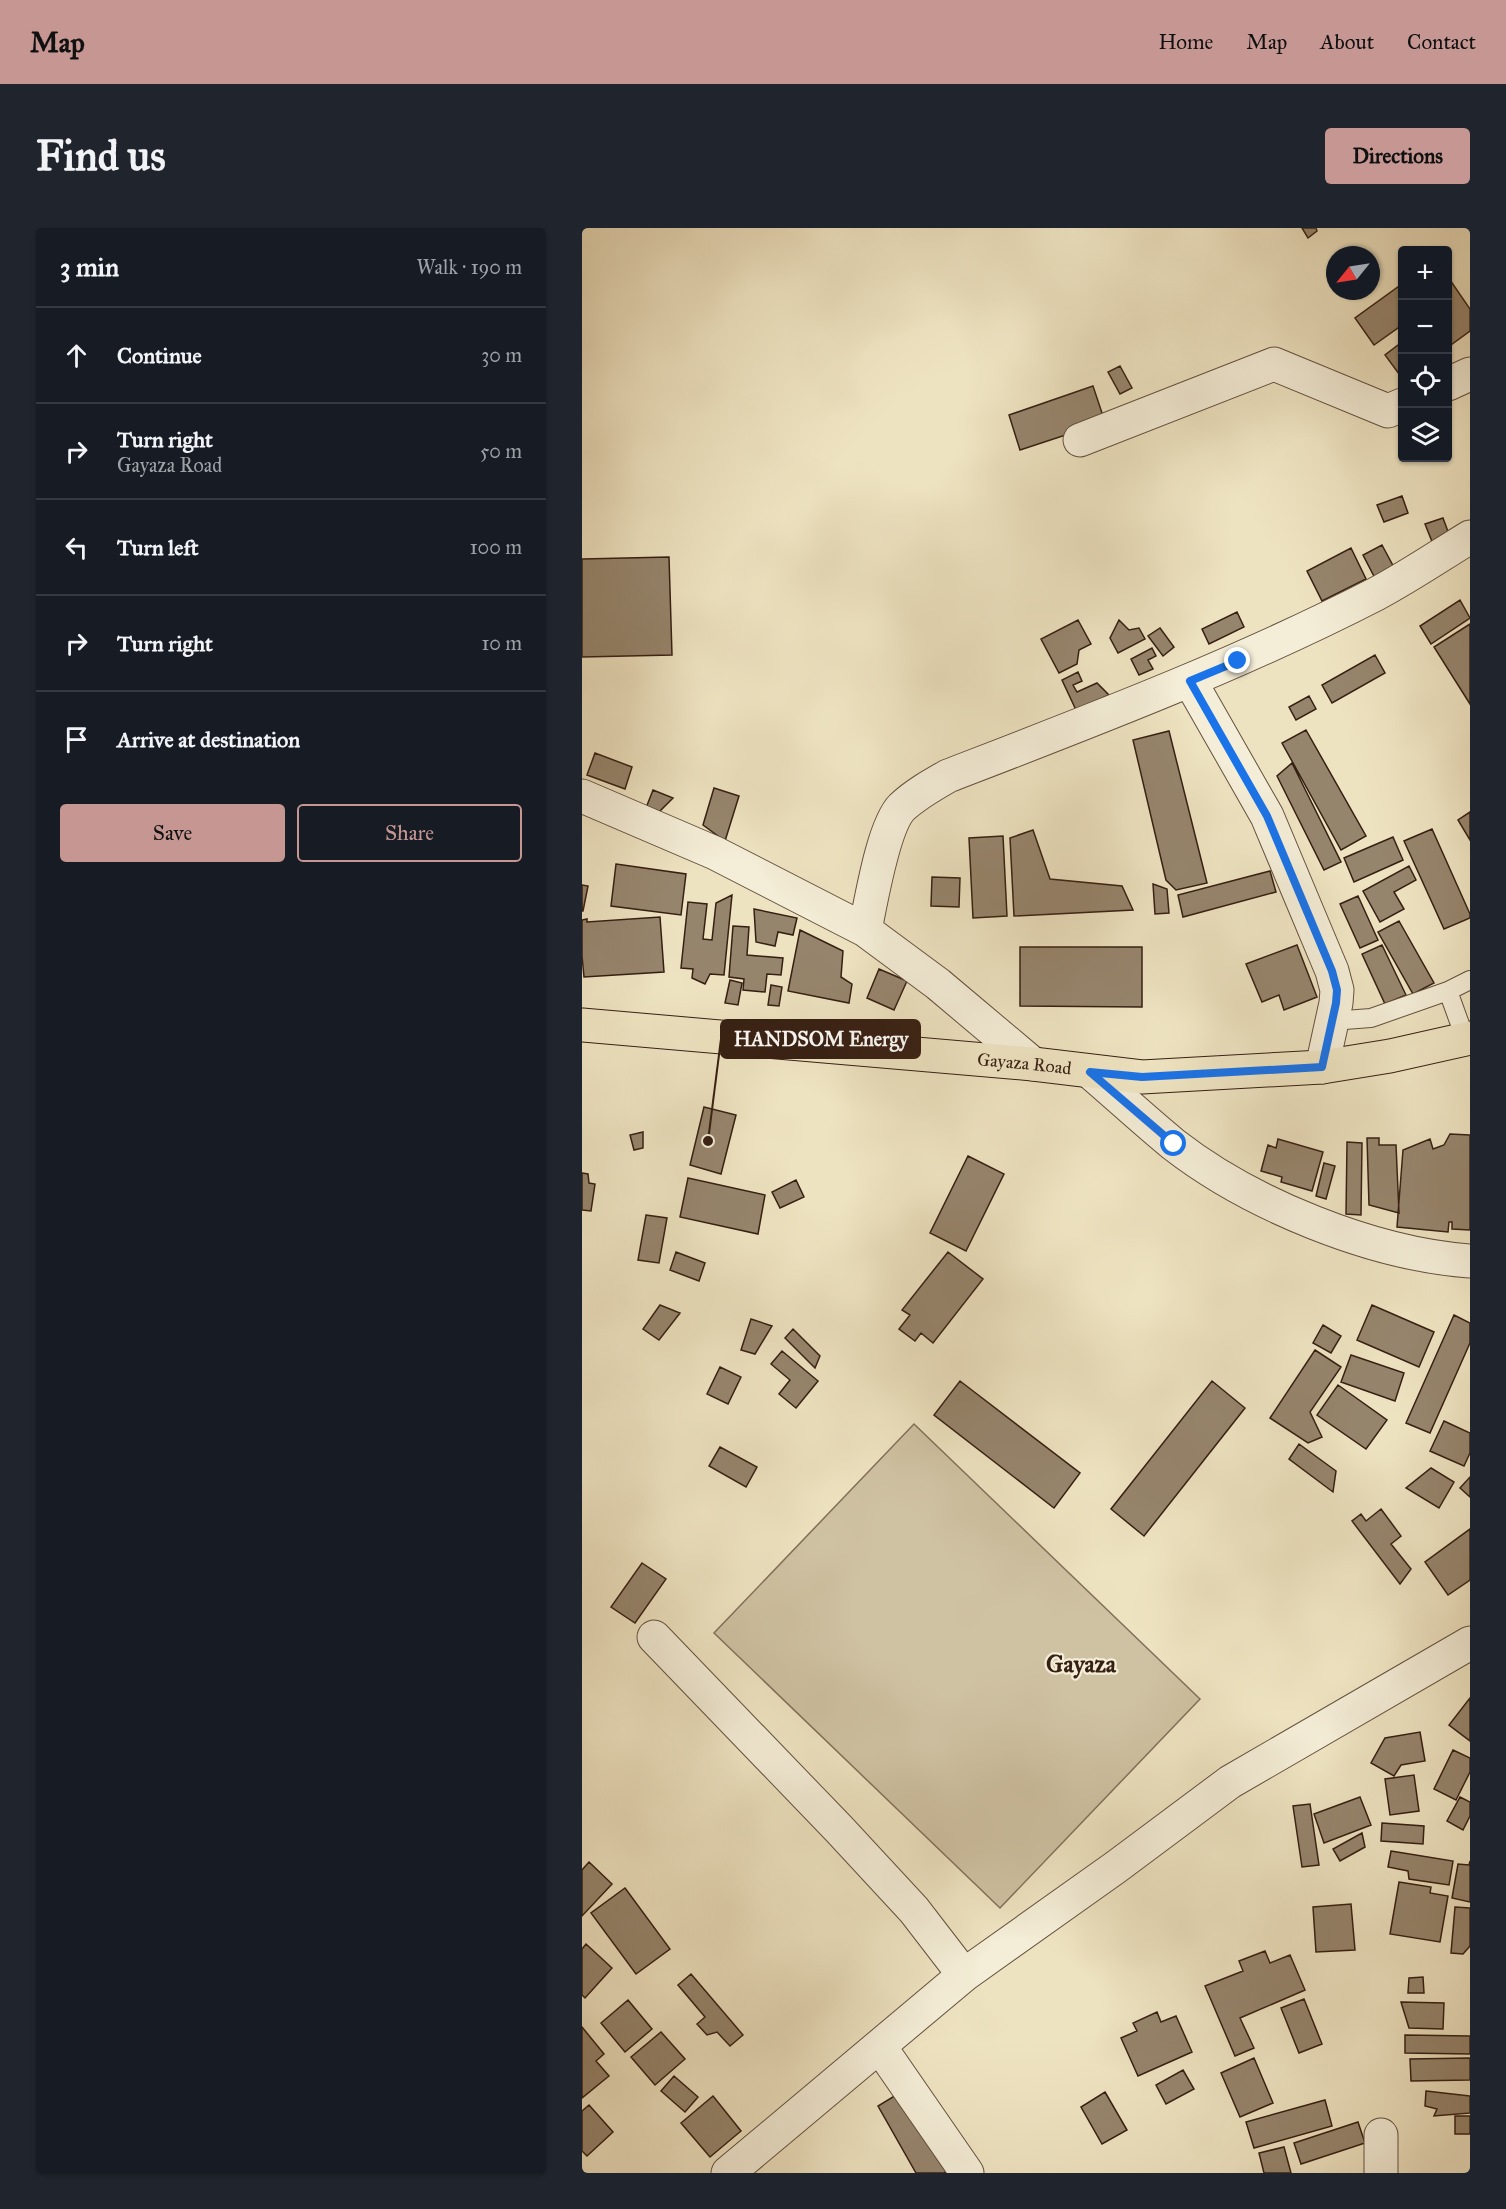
<!DOCTYPE html>
<meta charset="utf-8">
<style>
:root{--surface:#171b24;--page:#20242c;--text:#f1f3f6;--muted:#9ea1a6;--line:#363941;--accent:#c59692}
body{margin:0;font-family:"IM FELL Great Primer",serif;background:var(--page);color:var(--text)}
.controls{position:absolute;right:18px;top:18px;display:grid;overflow:hidden;border-radius:6px;box-shadow:0 2px 4px #0004}
.controls button{width:54px;height:54px;display:grid;place-items:center;padding:0;border:0;border-bottom:2px solid var(--line);background:var(--surface);color:var(--text);font:30px sans-serif}
.compass{position:absolute;left:744px;top:18px;width:54px;height:54px;border-radius:50%;background:var(--surface);box-shadow:0 2px 4px #0004;rotate:240deg}
.stop{position:absolute;width:18px;height:18px;margin:-14px;border:4px solid #1a73e8;border-radius:50%;background:#fff}
.stop.end{background:#1a73e8;border-color:#fff;box-shadow:0 2px 6px #0008}
.list{margin:0;padding:0;list-style:none}
h2{display:flex;justify-content:space-between;align-items:center;height:78px;margin:0;padding:0 24px;font-size:26px}
h2 small{font-size:20px;font-weight:400;color:var(--muted)}
.list li{display:grid;grid-template-columns:39px 1fr auto;gap:18px;align-items:center;box-sizing:border-box;height:96px;padding:0 24px;border-top:2px solid var(--line)}
.list b{display:block;font-size:22px;white-space:nowrap}
.list p{margin:0;font-size:20px;white-space:nowrap;color:var(--muted)}
.list em{font-size:20px;font-style:normal;color:var(--muted)}
.actions{display:flex;gap:12px;padding:18px 24px}
.actions a{flex:1;padding:14px 0;border:2px solid var(--accent);border-radius:6px;text-align:center;font-size:21px;color:var(--accent)}
.actions .main{background:var(--accent);color:#111}
.icon{flex:none;width:33px;height:33px;fill:none;stroke:currentColor;stroke-width:2;stroke-linecap:round;stroke-linejoin:round}
.map{position:relative;flex:none;width:888px;height:1945px;overflow:hidden;border-radius:6px}
header{display:flex;align-items:center;gap:36px;box-sizing:border-box;height:84px;padding:0 30px;background:var(--accent);color:#111}
header strong{font-size:28px}
nav{display:flex;gap:33px;margin-inline-start:auto;font-size:21px}
.intro{display:flex;align-items:center;justify-content:space-between;box-sizing:border-box;height:144px;padding:0 36px}
h1{margin:0;font-size:42px}
.button{padding:15px 27px;border-radius:6px;background:var(--accent);color:#111;font-size:21px;font-weight:700}
main{display:flex;gap:36px;padding:0 36px}
aside{flex:1;background:var(--surface);border-radius:6px;box-shadow:0 2px 4px #0004}
.map>svg:first-child{display:block}
.green{fill:#cfc2a3;stroke:#82705b;stroke-width:1.5}
.building{fill:#96856d;stroke:#361f13;stroke-width:1.5}
.lines{fill:none;stroke-linecap:round;stroke-linejoin:round}
.service-casing{stroke:#64503e;stroke-width:20}
.minor-casing{stroke:#64503e;stroke-width:35}
.primary-casing{stroke:#361f13;stroke-width:35}
.service{stroke:#f4edd7;stroke-width:18}
.minor{stroke:#f4edd7;stroke-width:33}
.primary{stroke:#eee3c1;stroke-width:33}
.route{stroke:#1a73e8;stroke-width:8}
.labels{text-anchor:middle;dominant-baseline:central;stroke-width:4.5;stroke-linejoin:round;paint-order:stroke}
.street-label{font-size:18px;fill:#361f13;stroke:#f4edd7}
.district-label{font-size:24px;font-weight:bold;fill:#361f13;stroke:#f4edd7}
.leader{fill:none;stroke:#361f13;stroke-width:2}
.callout-dot{fill:#361f13;stroke:#f4edd7;stroke-width:2}
.callout{fill:#361f13;stroke:#361f13;stroke-width:2}
.callout-label{font-size:20px;text-anchor:middle;font-weight:bold;fill:#fff}
</style>
<header>
<strong>Map</strong>
<nav><a>Home</a><a>Map</a><a>About</a><a>Contact</a></nav>
</header>
<div class="intro"><h1>Find us</h1><a class="button">Directions</a></div>
<main>
<aside>
<h2>3 min<small>Walk · 190 m</small></h2>
<ul class="list">
<li><svg class="icon" aria-label="ahead" viewBox="0 0 24 24"><path d="M12 20V5M6 11l6-6 6 6"/></svg><div><b>Continue</b></div><em>30 m</em></li>
<li><svg class="icon" aria-label="right" viewBox="0 0 24 24"><path d="M7 20v-9h11M14 6l5 5-5 5"/></svg><div><b>Turn right</b><p>Gayaza Road</p></div><em>50 m</em></li>
<li><svg class="icon" aria-label="left" viewBox="0 0 24 24"><path d="M17 20v-9H6M10 6l-5 5 5 5"/></svg><div><b>Turn left</b></div><em>100 m</em></li>
<li><svg class="icon" aria-label="right" viewBox="0 0 24 24"><path d="M7 20v-9h11M14 6l5 5-5 5"/></svg><div><b>Turn right</b></div><em>10 m</em></li>
<li><svg class="icon" aria-label="arrive" viewBox="0 0 24 24"><path d="M6 21V4h12l-3 4 3 4H6"/></svg><div><b>Arrive at destination</b></div></li>
</ul>
<div class="actions"><a class="main">Save</a><a>Share</a></div>
</aside>
<div class="map">
<svg width="888" height="1945" viewBox="0 0 888 1945">
<rect width="100%" height="100%" fill="#eee3c1"/>
<filter id="stains"><feTurbulence type="fractalNoise" baseFrequency=".00333" numOctaves="4"/><feColorMatrix values="0 0 0 0 .2 0 0 0 0 .09 0 0 0 0 .02 0 0 0 .5 -.17"/></filter>
<radialGradient id="worn" r=".72"><stop offset=".6" stop-color="#630" stop-opacity="0"/><stop offset="1" stop-color="#630" stop-opacity=".3"/></radialGradient>
<!-- green -->
<path class="green" d="M332,1196L618,1471L418,1680L132,1405Z"/>
<!-- building -->
<path class="building" d="M720,0H734L735,3L726,10Z
M866,49L888,81V103L866,119Z
M820,56V97L792,117L773,90Z
M820,114V150L803,127Z
M538,138L550,160L538,166L526,144Z
M511,158L523,194L438,222L427,187Z
M820,268L826,285L802,294L795,277Z
M861,290L868,309L851,316L843,296Z
M800,317L815,345L796,356L781,327Z
M769,320L784,351L740,373L725,343Z
M87,329L90,427L0,429V331Z
M878,372L888,390L849,416L838,398Z
M655,384L662,399L627,416L620,401Z
M496,392L509,416L497,422L495,436L477,445L459,411Z
M537,392L547,402L557,400L563,411L536,425L528,410Z
M888,396V476L852,419Z
M578,400L592,419L581,428L566,408Z
M570,420L574,428L566,432L571,441L557,447L549,431Z
M793,427L803,445L750,475L740,457Z
M496,444L500,453L491,457L495,464L515,455L527,467L494,482L480,452Z
M727,468L734,481L714,492L707,479Z
M724,502L784,608L759,622L700,515Z
M587,503L625,655L594,662L584,652L551,512Z
M13,525L50,539L43,561L5,547Z
M710,535L759,634L742,642L695,548Z
M132,560L157,568L143,613L121,597Z
M71,562L91,570L78,583L62,585Z
M888,584V612L876,592Z
M850,601L888,686V690L862,701L822,613Z
M451,602L468,651L540,658L551,682L432,688L428,610Z
M421,608L425,688L391,690L387,610Z
M811,609L821,632L772,654L762,630Z
M34,636L104,646L99,687L29,678Z
M827,638L834,652L812,664L822,681L798,694L781,663Z
M688,643L694,664L601,689L596,667Z
M350,649L378,650L377,679L349,678Z
M571,656L585,661L587,685L573,686Z
M0,657L6,658L1,683H0Z
M150,667L142,747L128,746L123,756L110,750L111,741L99,740L106,674L125,676L121,711L130,712L134,675Z
M776,668L796,712L778,720L758,676Z
M172,681L215,690L211,707L196,704L193,718L174,714Z
M78,689L82,744L2,749L0,728V692L5,691V694Z
M817,693L852,755L831,766L796,704Z
M151,698L167,699L165,727L201,730L199,747L185,746L183,764L161,762L162,751L147,749Z
M218,702L261,723L259,749L270,756L267,775L206,763Z
M715,717L735,769L702,782L697,767L680,774L664,736Z
M800,717L824,767L803,776L780,726Z
M438,719H560V779L438,778Z
M297,741L325,753L312,782L285,770Z
M148,752L160,755L156,777L143,775Z
M189,757L200,759L197,778L186,777Z
M122,879L154,887L139,946L108,937Z
M61,904V920L52,922L48,907Z
M868,906L888,907V1002L870,1001V994H867L866,1004L815,999L821,922L848,911L851,921L862,917Z
M785,910H797V917H814L817,985L787,977Z
M696,911L741,924L730,963L699,954L700,949L679,943L686,917L694,920Z
M765,914L780,915L779,987L764,986Z
M386,928L422,946L384,1023L348,1005Z
M742,935L753,938L744,971L734,968Z
M0,945L6,946L7,955L13,956L9,983L0,982Z
M106,950L183,967L176,1006L98,989Z
M214,952L222,969L198,980L190,964Z
M64,987L85,990L77,1035L56,1032Z
M94,1024L123,1035L117,1053L88,1042Z
M366,1024L401,1051L351,1115L339,1105L333,1113L317,1101L328,1087L320,1082Z
M78,1077L98,1085L77,1112L61,1101Z
M790,1077L852,1104L837,1139L775,1112Z
M872,1087L888,1095V1115L848,1205L824,1195Z
M169,1091L190,1098L173,1126L159,1122Z
M741,1097L759,1108L749,1125L731,1115Z
M211,1101L238,1128L233,1140L203,1110Z
M733,1122L759,1139L728,1184L740,1209L726,1215L688,1190Z
M200,1123L236,1153L214,1180L197,1166L208,1152L189,1136Z
M769,1127L822,1145L813,1173L759,1154Z
M138,1139L159,1149L146,1176L125,1166Z
M378,1153L498,1245L472,1280L352,1187Z
M630,1153L663,1180L562,1308L529,1281Z
M756,1157L805,1192L784,1221L735,1187Z
M862,1193L888,1205V1225L882,1238L848,1223Z
M717,1216L754,1243L751,1264L707,1231Z
M138,1219L175,1239L164,1259L127,1238Z
M849,1240L872,1254L857,1280L824,1260Z
M888,1249V1269L878,1260Z
M799,1281L819,1308L809,1316L829,1341L818,1356L770,1293L779,1286L784,1293Z
M888,1301V1352L866,1367L843,1334Z
M60,1335L84,1351L53,1395L29,1379Z
M888,1470V1513L867,1497Z
M838,1504L843,1533L819,1537L812,1548L789,1535L803,1510Z
M871,1522L888,1530V1544L874,1572L852,1561Z
M832,1547L837,1583L808,1587L803,1551Z
M778,1569L789,1597L742,1615L732,1586Z
M878,1569L888,1574V1588L881,1602L865,1593Z
M728,1576L737,1637L720,1639L711,1578Z
M800,1595L842,1598L841,1616L799,1613Z
M780,1605L783,1619L758,1633L751,1621Z
M809,1623L871,1633L867,1657L827,1651L826,1643L806,1639Z
M888,1633V1674L870,1670L876,1636L887,1637Z
M7,1634L30,1656L0,1688V1642Z
M817,1654L849,1659L848,1665L866,1668L858,1714L808,1706Z
M43,1660L88,1721L54,1746L9,1685Z
M769,1676L773,1722L734,1724L731,1679Z
M873,1679L888,1680V1718L881,1726L869,1725Z
M4,1716L30,1740L3,1770L0,1767V1721Z
M683,1723L688,1735L708,1727L723,1762L658,1790L672,1820L653,1828L623,1758L661,1743L657,1733Z
M109,1746L161,1807L148,1818L135,1804L125,1807L115,1796L123,1789L96,1757Z
M841,1749L842,1765H826L827,1750Z
M722,1771L740,1816L717,1825L699,1780Z
M46,1772L70,1801L43,1824L19,1795Z
M819,1774L862,1775L861,1801L827,1800Z
M575,1784L579,1794L594,1788L610,1824L556,1848L539,1810L555,1803L551,1795Z
M0,1799L22,1826L14,1833L27,1848L0,1870Z
M79,1804L103,1831L73,1857L49,1829Z
M823,1807L888,1808V1826L823,1825Z
M672,1830L691,1875L658,1889L639,1845Z
M888,1830V1852L829,1853L828,1831Z
M601,1842L612,1861L584,1876L574,1857Z
M92,1848L116,1869L103,1884L79,1863Z
M844,1863L888,1868V1885L852,1888L855,1881L843,1878Z
M319,1864L365,1943L362,1945H334L296,1878Z
M523,1864L545,1902L520,1916L499,1879Z
M131,1868L159,1903L128,1929L99,1895Z
M743,1872L750,1898L672,1920L664,1894Z
M7,1877L31,1904L5,1928L0,1923V1883Z
M873,1888H888V1906H873Z
M776,1894L783,1915L719,1936L712,1915Z
M702,1919L709,1945H682L677,1925Z"/>
<g class="lines">
<defs>
<path id="service" d="M866,763L883,810
M749,793L789,790L866,763L888,752"/>
<path id="minor" d="M866,156L888,146
M498,212L692,136L806,183L820,177
M608,453L685,588L750,743L755,762L754,775L740,839
M0,568L133,625L283,702L356,756L451,836
M283,702C289,674 301,598 320,579C334,566 350,557 366,548C511,492 656,437 794,366C826,349 857,328 888,309
M508,844C536,868 563,893 591,916C668,976 790,1026 888,1033
M72,1409L257,1601L332,1682L382,1747
M298,1819L385,1945
M799,1907V1945
M146,1945L382,1747L534,1639L648,1554L888,1415"/>
<g id="primary">
<path id="s1" d="M0,797L451,836L560,849L740,839L808,828L888,810"/>
</g>
</defs>
<!-- service casing -->
<use href="#service" class="service-casing"/>
<!-- minor casing -->
<use href="#minor" class="minor-casing"/>
<!-- primary casing -->
<use href="#primary" class="primary-casing"/>
<!-- service -->
<use href="#service" class="service"/>
<!-- minor -->
<use href="#minor" class="minor"/>
<!-- primary -->
<use href="#primary" class="primary"/>
</g>
<g class="lines">
<!-- route -->
<path class="route" d="M592,916L508,844L560,849L740,839L754,775L755,762L750,743L685,588L608,453L656,433"/>
</g>
<g class="labels">
<!-- street labels -->
<g class="street-label">
<text stroke="none"><textPath href="#s1" startOffset="444">Gayaza Road</textPath></text>
</g>
<!-- district labels -->
<g class="district-label">
<text x="499" y="1436">Gayaza</text>
</g>
</g>
<!-- callouts -->
<path class="leader" d="M126 913L139 811"/>
<circle class="callout-dot" cx="126" cy="913" r="6"/>
<rect class="callout" x="139" y="792" width="199" height="38" rx="6"/>
<g class="callout-label">
<text x="239" y="818">HANDSOM Energy</text>
</g>
<rect width="100%" height="100%" filter="url(#stains)"/>
<rect width="100%" height="100%" fill="url(#worn)"/>
</svg>
<div class="controls">
<button>+</button>
<button>−</button>
<button><svg class="icon" aria-label="locate" viewBox="0 0 24 24"><circle cx="12" cy="12" r="6"/><path d="M12 2v4M12 18v4M2 12h4M18 12h4"/></svg></button>
<button><svg class="icon" aria-label="layers" viewBox="0 0 24 24"><path d="M12 4l9 5-9 5-9-5zM3 14l9 5 9-5"/></svg></button>
</div>
<svg class="compass" viewBox="-18 -18 36 36"><path d="M0-13l5 13h-10z" fill="#e53935"/><path d="M0 13l5-13h-10z" fill="#9ea1a6"/></svg>
<div class="stop" style="left:592px;top:916px"></div>
<div class="stop end" style="left:656px;top:433px"></div>
</div>
</main>
